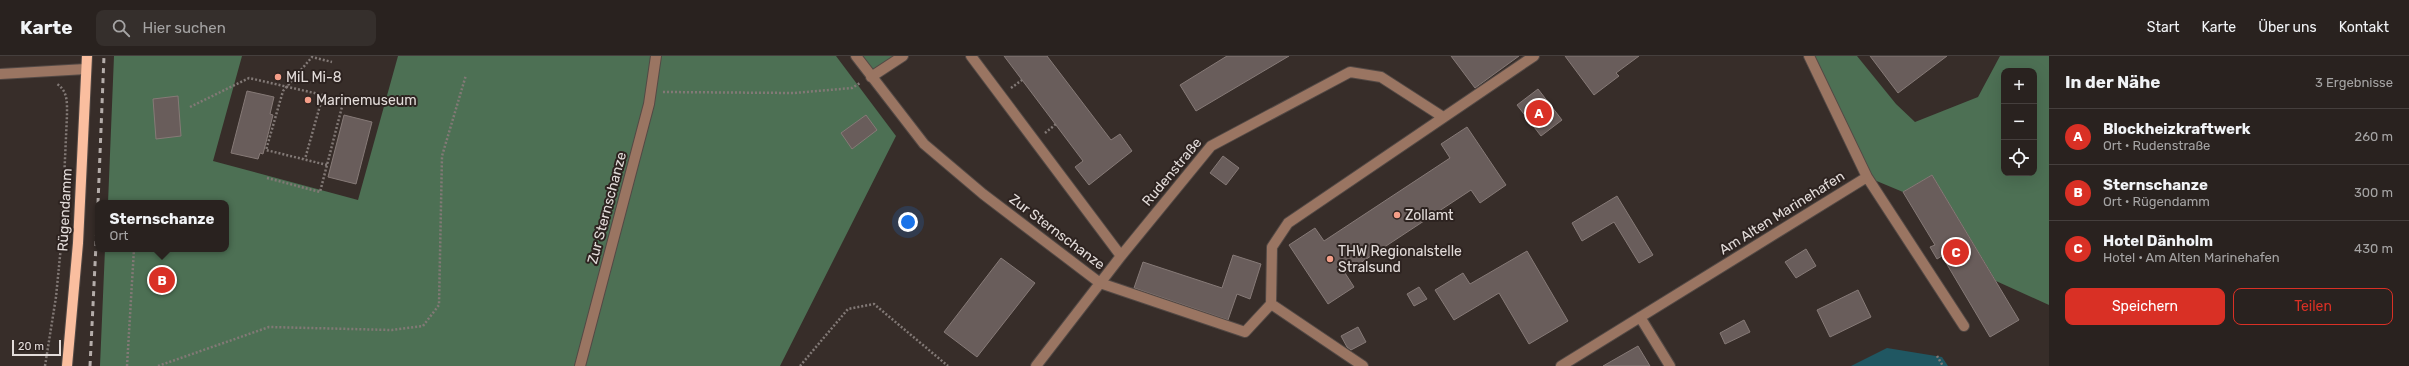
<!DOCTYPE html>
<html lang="de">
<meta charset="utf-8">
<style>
:root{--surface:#29221f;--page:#352f2c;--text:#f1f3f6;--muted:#a5a4a4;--line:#453f3d;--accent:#d93025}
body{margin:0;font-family:Rubik,sans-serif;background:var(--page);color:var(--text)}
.controls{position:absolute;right:12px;top:12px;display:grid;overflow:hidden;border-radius:8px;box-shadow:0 4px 16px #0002}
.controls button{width:36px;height:36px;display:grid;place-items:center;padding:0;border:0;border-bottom:1px solid var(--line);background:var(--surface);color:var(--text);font:20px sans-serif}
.scale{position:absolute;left:12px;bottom:10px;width:49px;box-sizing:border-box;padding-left:4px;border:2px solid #e3dcda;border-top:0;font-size:11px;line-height:14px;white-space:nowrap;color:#e3dcda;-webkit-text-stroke:3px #2d2320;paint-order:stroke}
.you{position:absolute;left:908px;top:166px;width:14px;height:14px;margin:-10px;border:3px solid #fff;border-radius:50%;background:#1a73e8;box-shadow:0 0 0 6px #1a73e833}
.badge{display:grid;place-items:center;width:26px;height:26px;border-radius:50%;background:var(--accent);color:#fff;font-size:13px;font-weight:700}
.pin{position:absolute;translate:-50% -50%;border:2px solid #fff;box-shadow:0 1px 4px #0006}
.popup{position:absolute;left:95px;top:144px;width:134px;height:52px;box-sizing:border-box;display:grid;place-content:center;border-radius:8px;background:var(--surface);filter:drop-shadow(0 1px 3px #0005);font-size:13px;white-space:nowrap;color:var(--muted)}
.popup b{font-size:15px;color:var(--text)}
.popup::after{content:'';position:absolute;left:50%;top:100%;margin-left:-8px;border:8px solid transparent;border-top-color:var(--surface)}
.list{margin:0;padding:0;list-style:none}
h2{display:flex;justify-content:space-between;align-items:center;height:52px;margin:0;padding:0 16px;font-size:17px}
h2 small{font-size:13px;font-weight:400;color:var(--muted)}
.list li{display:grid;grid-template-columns:26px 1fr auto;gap:12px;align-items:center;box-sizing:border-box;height:56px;padding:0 16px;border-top:1px solid var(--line)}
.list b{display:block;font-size:15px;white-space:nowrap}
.list p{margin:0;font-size:13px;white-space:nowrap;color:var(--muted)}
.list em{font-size:13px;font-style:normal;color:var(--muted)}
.actions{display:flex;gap:8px;padding:12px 16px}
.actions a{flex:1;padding:9px 0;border:1px solid var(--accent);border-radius:8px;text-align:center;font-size:14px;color:var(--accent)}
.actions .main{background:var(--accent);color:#fff}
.icon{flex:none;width:22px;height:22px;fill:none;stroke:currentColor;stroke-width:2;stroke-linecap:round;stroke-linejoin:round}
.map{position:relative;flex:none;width:2049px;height:310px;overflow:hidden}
header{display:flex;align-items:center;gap:24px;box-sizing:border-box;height:56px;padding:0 20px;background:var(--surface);border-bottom:1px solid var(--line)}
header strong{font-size:19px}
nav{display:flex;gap:22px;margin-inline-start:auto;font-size:14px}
.search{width:280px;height:36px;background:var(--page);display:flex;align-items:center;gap:10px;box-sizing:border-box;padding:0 14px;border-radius:8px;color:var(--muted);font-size:15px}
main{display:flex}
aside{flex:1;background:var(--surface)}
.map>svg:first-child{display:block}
.forest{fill:#4d7054;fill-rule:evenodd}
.water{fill:#205762}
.building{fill:#695d5b;stroke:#867a77}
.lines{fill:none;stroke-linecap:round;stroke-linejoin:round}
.minor-casing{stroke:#534945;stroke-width:12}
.major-casing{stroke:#534945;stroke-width:12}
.path{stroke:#827976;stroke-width:2.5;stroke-dasharray:2 2;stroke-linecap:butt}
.minor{stroke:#9a7562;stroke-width:10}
.major{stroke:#fabe9f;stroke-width:10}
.rail{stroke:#b5adaa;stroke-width:3;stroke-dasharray:5 5;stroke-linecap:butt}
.poi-dot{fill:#f49e88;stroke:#2d2320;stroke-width:1.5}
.labels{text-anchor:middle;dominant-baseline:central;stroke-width:4;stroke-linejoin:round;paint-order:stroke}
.poi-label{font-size:14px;fill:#e3dcda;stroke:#2d2320;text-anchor:start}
.street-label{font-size:14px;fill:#e3dcda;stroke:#2d2320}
</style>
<header>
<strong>Karte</strong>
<div class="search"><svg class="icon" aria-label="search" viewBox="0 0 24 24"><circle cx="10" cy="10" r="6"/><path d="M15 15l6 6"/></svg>Hier suchen</div>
<nav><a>Start</a><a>Karte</a><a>Über uns</a><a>Kontakt</a></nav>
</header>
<main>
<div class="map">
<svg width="2049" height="310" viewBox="0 0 2049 310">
<rect width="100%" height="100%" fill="#372d29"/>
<!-- forest -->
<path class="forest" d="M114,0H242L213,105L358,144L398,0H836L896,80L780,310H100L105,193H226V147H108Z
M856,0H903L871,21Z
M1809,0H1857L1896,48L1915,66L1978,41L2000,0H2049V249L1996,225L1932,119L1903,136L1867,121ZM2004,15H2034V117H2004Z"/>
<!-- water -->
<path class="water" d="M1887,292L1942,301L1948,310H1851Z"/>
<!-- building -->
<path class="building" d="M1004,0H1047L1111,84L1120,78L1132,95L1089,129L1075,111L1083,105Z
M1227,0H1289L1196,55L1180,29Z
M1451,0H1519L1475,32Z
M1565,0H1639L1616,17L1619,20L1594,39Z
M1870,0H1947L1898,37Z
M1538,33L1562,64L1541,80L1517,49Z
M247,35L274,41L270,58L273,59L263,98L260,97L258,103L231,97Z
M178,40L181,80L156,83L153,43Z
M344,59L372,66L356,128L328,121Z
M866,59L877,74L852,93L841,77Z
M1467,71L1506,129L1480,147L1471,134L1345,217L1354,231L1328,248L1289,189L1315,172L1324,185L1450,102L1441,88Z
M1223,100L1239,112L1226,129L1210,117Z
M1932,119L2019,264L1990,281L1942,200L1937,203L1930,191L1935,189L1903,136Z
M1617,140L1653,199L1639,207L1614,166L1582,185L1572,167Z
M1806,193L1816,210L1796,222L1785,206Z
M1527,195L1568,265L1529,288L1499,237L1454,264L1435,234L1463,217L1470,228Z
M1233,199L1261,208L1250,243L1237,238L1228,264L1134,232L1143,206L1222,232Z
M1001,202L1035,227L977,301L944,276Z
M1419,231L1427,243L1414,250L1407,238Z
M1858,234L1871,261L1830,281L1817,254Z
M1744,264L1750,276L1725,288L1720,277Z
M1358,271L1366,286L1351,294L1347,291L1341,280Z
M1638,290L1650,310H1603Z"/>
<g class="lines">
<defs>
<path id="minor" d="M856,0L924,88L983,138L1100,227L1245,276L1271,248L1363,310
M971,0L1121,200
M1809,0L1867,121
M0,18L86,13
M871,21L903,0
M1271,248L1272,191L1288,167L1534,0
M1640,261L1670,310
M580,310L649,48L656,0
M1036,310L1121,200L1211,90L1350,16L1381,21L1443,61
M1561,310L1867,121L1964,270"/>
<path id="major" d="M67,310L78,187L87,0"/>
</defs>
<!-- minor casing -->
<use href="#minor" class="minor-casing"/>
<!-- major casing -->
<use href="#major" class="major-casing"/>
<!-- path -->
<path class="path" d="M1011,32L1022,24
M663,36L794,37L852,32L860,27
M190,51L249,22L323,39L305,103
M1045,77L1056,68
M327,109L266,94L283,35L312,1L332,6
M267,122L320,136L344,43
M1937,300L1943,310
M45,310L56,241L61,190L67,59C67,47 68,35 57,28
M127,310L134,193
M158,310L269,271L392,274L423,270L439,249L442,100L466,19
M800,310L848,253L874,248L948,310"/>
<!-- minor -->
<use href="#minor" class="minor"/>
<!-- major -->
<use href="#major" class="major"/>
<!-- rail -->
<path class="rail" d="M98,147L104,0
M90,310L98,148"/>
</g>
<!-- markers -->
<g class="poi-dot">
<circle cx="278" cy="21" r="4"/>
<circle cx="308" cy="44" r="4"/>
<circle cx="1397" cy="159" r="4"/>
<circle cx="1330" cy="203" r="4"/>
</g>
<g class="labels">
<!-- poi labels -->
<g class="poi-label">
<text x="286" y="21">MiL Mi-8</text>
<text x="316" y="44">Marinemuseum</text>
<text x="1405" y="159">Zollamt</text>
<text x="1338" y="195">THW Regionalstelle<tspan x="1338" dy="16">Stralsund</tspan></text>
</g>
<!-- street labels -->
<g class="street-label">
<text transform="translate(1172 116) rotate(-50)">Rudenstraße</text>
<text transform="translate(607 152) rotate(-75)">Zur Sternschanze</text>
<text transform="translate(65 154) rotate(-87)">Rügendamm</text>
<text transform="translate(1782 157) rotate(-32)">Am Alten Marinehafen</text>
<text transform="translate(1057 176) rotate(37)">Zur Sternschanze</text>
</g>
</g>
</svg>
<div class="controls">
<button>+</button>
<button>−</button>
<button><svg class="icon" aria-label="locate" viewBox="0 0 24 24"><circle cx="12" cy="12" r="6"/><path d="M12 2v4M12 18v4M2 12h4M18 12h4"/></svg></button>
</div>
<div class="scale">20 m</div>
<div class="you"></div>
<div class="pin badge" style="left:1539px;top:57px">A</div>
<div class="pin badge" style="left:162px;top:224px">B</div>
<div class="popup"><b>Sternschanze</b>Ort</div>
<div class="pin badge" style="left:1956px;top:196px">C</div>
</div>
<aside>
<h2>In der Nähe<small>3 Ergebnisse</small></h2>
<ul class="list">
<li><span class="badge">A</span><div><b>Blockheizkraftwerk</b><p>Ort · Rudenstraße</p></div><em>260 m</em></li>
<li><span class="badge">B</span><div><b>Sternschanze</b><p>Ort · Rügendamm</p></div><em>300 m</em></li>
<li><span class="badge">C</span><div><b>Hotel Dänholm</b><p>Hotel · Am Alten Marinehafen</p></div><em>430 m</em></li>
</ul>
<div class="actions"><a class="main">Speichern</a><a>Teilen</a></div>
</aside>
</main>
